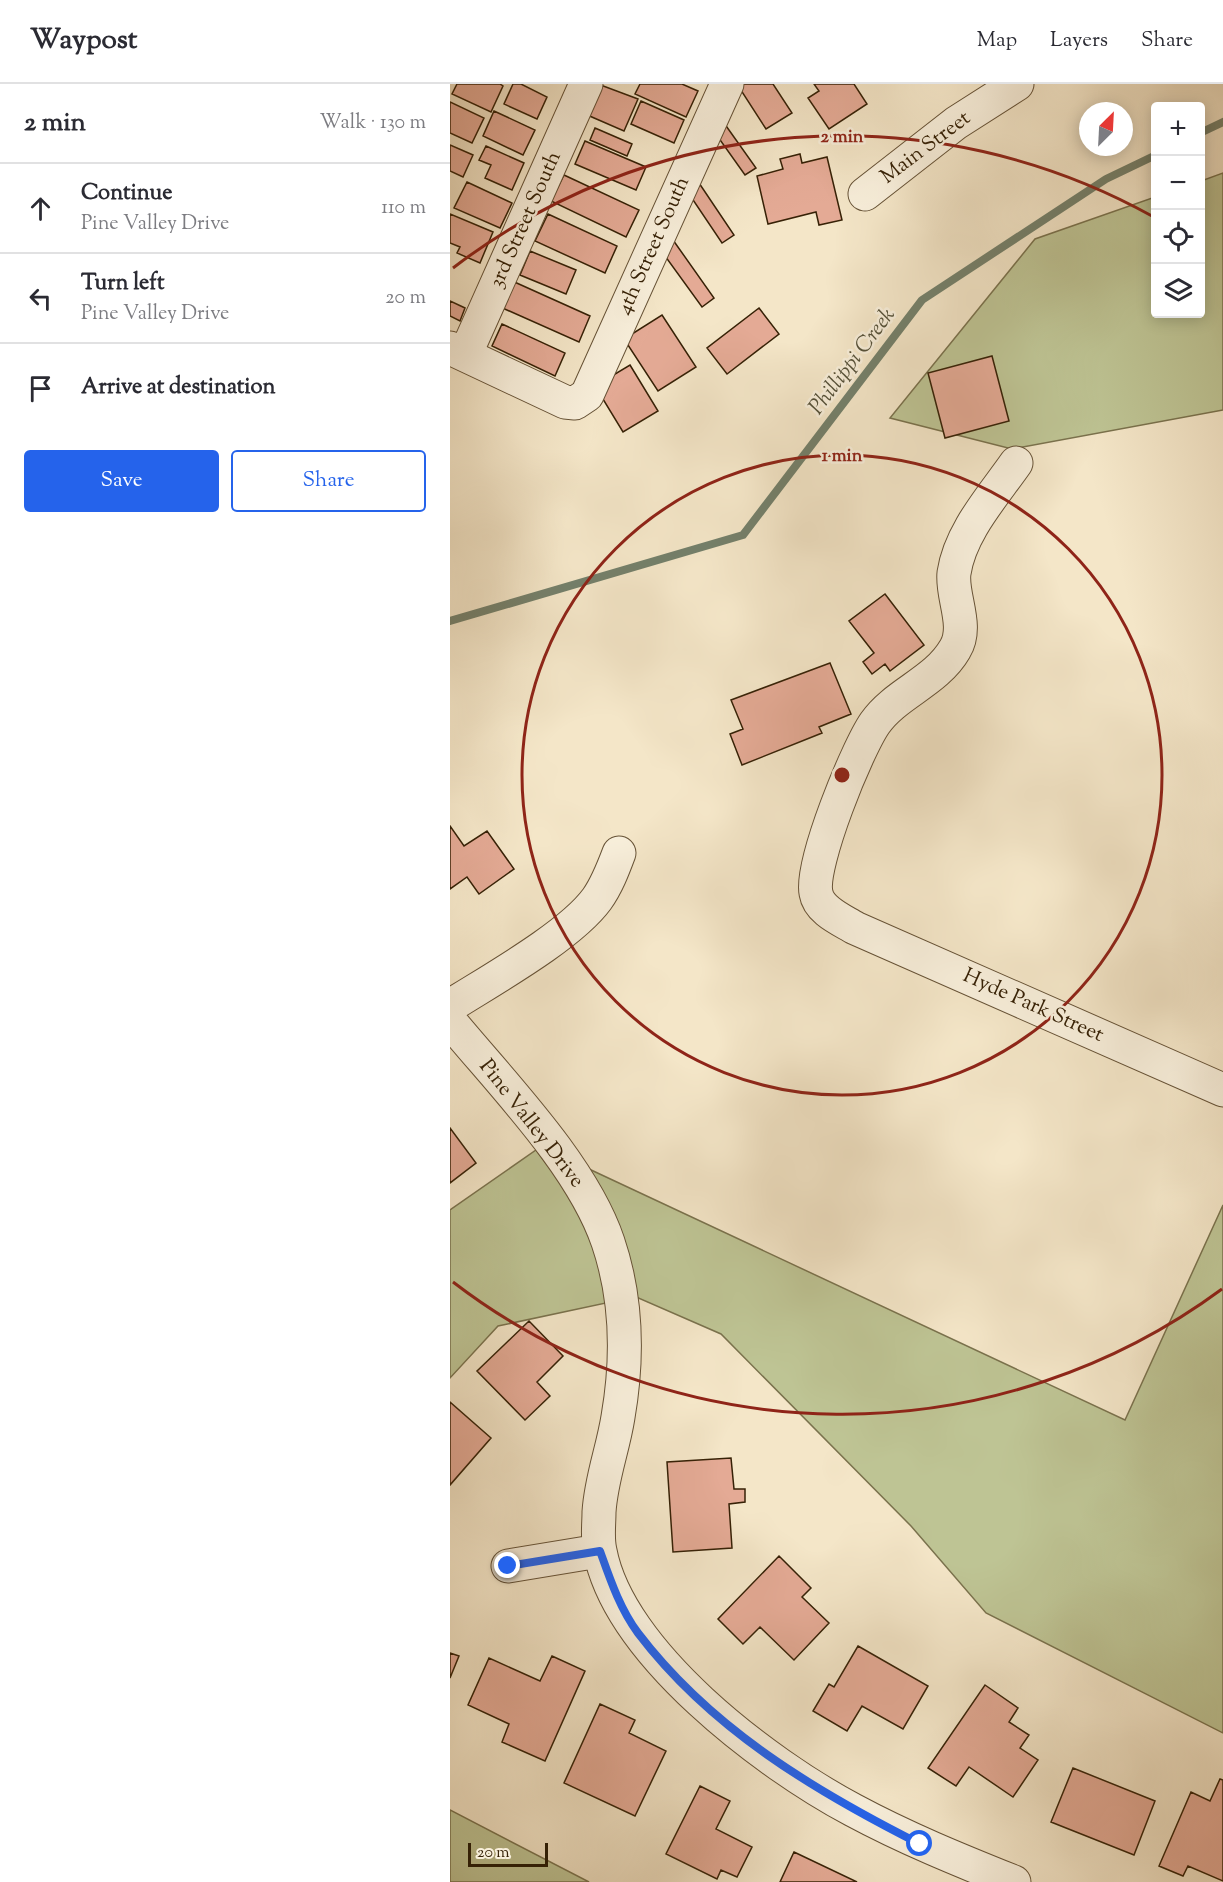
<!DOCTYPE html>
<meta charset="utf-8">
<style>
:root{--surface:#fff;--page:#f2f2f3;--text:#2b2b33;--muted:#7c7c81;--line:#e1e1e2;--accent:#2563eb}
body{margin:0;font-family:"Sorts Mill Goudy",serif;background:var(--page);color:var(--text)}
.controls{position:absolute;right:18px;top:18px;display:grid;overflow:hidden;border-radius:6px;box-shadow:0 3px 15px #0003}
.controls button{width:54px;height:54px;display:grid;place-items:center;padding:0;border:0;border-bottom:2px solid var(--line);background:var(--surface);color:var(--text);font:30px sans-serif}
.compass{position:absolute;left:629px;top:18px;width:54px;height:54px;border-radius:50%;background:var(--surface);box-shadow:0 3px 15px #0003;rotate:24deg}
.scale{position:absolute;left:18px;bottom:15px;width:80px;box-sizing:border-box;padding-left:6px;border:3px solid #362106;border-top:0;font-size:16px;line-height:21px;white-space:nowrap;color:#362106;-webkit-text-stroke:4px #f8efdb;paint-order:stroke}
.stop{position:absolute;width:18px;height:18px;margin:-14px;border:4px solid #2563eb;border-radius:50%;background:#fff}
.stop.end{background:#2563eb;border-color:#fff;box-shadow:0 2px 6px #0008}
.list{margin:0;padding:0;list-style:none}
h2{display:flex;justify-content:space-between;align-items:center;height:78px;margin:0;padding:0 24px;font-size:26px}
h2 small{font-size:20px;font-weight:400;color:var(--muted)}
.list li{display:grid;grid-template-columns:39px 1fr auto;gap:18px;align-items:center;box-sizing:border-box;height:90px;padding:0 24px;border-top:2px solid var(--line)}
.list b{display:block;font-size:22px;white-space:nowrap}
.list p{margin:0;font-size:20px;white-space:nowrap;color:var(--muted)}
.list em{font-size:20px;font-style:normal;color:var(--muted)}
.actions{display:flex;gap:12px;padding:18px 24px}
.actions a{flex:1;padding:14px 0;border:2px solid var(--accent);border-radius:6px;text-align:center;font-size:21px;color:var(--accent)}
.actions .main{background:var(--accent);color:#fff}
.icon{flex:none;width:33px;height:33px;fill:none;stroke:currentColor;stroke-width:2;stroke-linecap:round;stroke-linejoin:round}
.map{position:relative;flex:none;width:773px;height:1798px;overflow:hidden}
header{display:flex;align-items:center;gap:36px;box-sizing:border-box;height:84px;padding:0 30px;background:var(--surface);border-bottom:2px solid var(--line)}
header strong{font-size:28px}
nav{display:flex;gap:33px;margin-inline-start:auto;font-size:21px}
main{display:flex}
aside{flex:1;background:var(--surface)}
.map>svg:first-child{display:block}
.green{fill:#bec494;stroke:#7a724d;stroke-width:1.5}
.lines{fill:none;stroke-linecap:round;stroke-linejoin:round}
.stream{stroke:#74806b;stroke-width:8}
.building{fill:#e4aa95;stroke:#362106;stroke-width:1.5}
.minor-casing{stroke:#665236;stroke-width:35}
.minor{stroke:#f8efdb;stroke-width:33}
.route{stroke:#2563eb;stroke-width:8}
.ring{fill:none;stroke:#8f2418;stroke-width:3}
.labels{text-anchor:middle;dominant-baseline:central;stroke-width:5;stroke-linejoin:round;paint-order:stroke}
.street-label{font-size:21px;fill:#362106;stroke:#f8efdb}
.water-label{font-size:22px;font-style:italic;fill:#555139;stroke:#f8efdb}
.centre{fill:#8f2418;stroke:#f8efdb;stroke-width:3}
.ring-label{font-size:18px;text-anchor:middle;font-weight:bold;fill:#8f2418;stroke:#f8efdb;stroke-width:5;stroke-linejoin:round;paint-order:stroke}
</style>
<header>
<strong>Waypost</strong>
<nav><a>Map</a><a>Layers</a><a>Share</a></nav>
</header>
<main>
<aside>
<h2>2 min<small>Walk · 130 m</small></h2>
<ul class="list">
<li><svg class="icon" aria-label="ahead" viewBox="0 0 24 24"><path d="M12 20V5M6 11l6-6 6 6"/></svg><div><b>Continue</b><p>Pine Valley Drive</p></div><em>110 m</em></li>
<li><svg class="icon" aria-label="left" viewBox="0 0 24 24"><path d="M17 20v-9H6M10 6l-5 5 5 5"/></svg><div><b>Turn left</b><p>Pine Valley Drive</p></div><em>20 m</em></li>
<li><svg class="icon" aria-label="arrive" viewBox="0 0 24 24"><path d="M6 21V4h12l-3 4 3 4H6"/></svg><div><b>Arrive at destination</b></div></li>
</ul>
<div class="actions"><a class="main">Save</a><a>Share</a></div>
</aside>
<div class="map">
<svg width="773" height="1798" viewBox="0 0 773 1798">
<rect width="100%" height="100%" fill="#f4e6c8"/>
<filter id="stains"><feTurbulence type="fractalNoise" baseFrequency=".00333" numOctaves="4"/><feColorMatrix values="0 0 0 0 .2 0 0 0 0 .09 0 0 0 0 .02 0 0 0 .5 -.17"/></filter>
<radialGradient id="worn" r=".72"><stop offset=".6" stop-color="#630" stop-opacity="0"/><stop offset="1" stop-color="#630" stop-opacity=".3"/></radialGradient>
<!-- green -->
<path class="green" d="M773,89V326L562,365L440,334L585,155L705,113L706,230H750L751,97Z
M86,1066L116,1105L146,1166L156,1219L48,1242L0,1294V1126Z
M139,1085L675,1336L773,1121V1649L536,1529L461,1442L271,1250L186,1213Z
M0,1726L139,1798H0Z"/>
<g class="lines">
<!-- stream -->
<path class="stream" d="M750,49L773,38
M0,537L293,451L472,216L656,95L706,71"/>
</g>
<!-- building -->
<path class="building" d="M7,0H50L53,2L41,28L2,10Z
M63,0H71L97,13L87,35L54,20Z
M148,0L188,15L174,47L135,30Z
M190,0H232L248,7L236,33L185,10Z
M287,0H323L342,29L316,45Z
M364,0H404L417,20L379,45L358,14L369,7Z
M191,17L234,36L224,59L181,40Z
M0,18L34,34L22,59L0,49Z
M44,27L85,46L73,71L33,52Z
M274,39L306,84L295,91L263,46Z
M145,44L182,60L177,72L140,56Z
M135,57L196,83L186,106L125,80Z
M0,61L23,71L13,93L0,87Z
M36,62L74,79L62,106L35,94L41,81L29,76Z
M350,70L352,79L377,73L392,136L369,141L366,128L318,140L307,92L333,85L330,75Z
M114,91L189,126L176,153L101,117Z
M247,96L284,151L272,159L235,104Z
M17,98L62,119L50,144L4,124Z
M0,130L43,148L30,179L7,169L10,163L0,159Z
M98,130L167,162L155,189L85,157Z
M223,156L264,214L252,223L210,165Z
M80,167L126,186L116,210L70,191Z
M60,196L140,232L129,258L48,222Z
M0,217L15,224L10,237L0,232Z
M309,224L329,250L277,290L257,264Z
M212,231L246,283L208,307L174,255Z
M52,240L115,269L105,292L42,262Z
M542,272L559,337L495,354L478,289Z
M180,281L208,327L173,348L145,302Z
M435,510L474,561L440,587L435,580L422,590L413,578L424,569L399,537Z
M380,579L401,630L369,643L372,649L292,681L280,650L293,645L281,616Z
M0,742L14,762L37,747L64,785L29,810L17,793L0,805Z
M0,1044L26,1079L0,1099Z
M79,1237L113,1272L87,1298L100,1312L75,1336L27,1287Z
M0,1318L41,1354L0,1401Z
M281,1374L284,1405H295V1418L279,1420L282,1464L223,1468L217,1378Z
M329,1472L361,1504L352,1513L379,1539L344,1576L310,1543L293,1560L268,1535Z
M408,1562L478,1602L453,1645L412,1622L397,1647L363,1627L379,1600L384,1603Z
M0,1569L9,1572L0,1594Z
M102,1572L135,1587L95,1677L52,1658L59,1640L18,1621L39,1574L90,1597Z
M535,1601L568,1624L559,1638L579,1651L570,1664L588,1676L563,1713L519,1683L506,1702L478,1684Z
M150,1620L185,1636L179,1649L216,1667L185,1732L114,1699Z
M623,1684L705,1717L684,1771L601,1738Z
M770,1695L773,1696V1797L738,1782L733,1792L709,1782L741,1708L760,1717Z
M250,1702L280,1717L266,1745L302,1763L287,1793L271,1786L267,1795L216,1770Z
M344,1768L407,1798H330Z"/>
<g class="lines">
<defs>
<path id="minor" d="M415,110L506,39L567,0
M0,264L115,318L125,319L137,311L277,0
M15,271L136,0
M566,379C543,412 510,448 504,489C501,512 519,542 505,565C486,598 446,609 425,639C407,665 360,780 366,809C369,827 392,836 405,844L773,1006
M0,922C41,896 120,852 147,815C157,801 163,785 169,769
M0,937C52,1000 132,1081 158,1158C177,1214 178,1275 168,1333C163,1365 151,1395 149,1428C149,1440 147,1455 150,1467C169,1569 316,1680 403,1726C455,1754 509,1776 564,1798
M58,1482L149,1467"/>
</defs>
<!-- minor casing -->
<use href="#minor" class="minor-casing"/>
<!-- minor -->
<use href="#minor" class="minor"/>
</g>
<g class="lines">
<!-- route -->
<path class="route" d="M58,1482L150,1467C160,1495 170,1525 188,1549C261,1645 365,1707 470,1760"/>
</g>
<!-- distance rings -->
<g class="ring">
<circle cx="392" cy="691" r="320"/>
<path d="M772 1205A639 639 0 0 1 3 1198M3 184A639 639 0 0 1 702 132"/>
</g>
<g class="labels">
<!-- street labels -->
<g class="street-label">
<text transform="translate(476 64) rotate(-37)">Main Street</text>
<text transform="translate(76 136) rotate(-66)">3rd Street South</text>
<text transform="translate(204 162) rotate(-66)">4th Street South</text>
<text transform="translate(583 922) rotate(24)">Hyde Park Street</text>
<text transform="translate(81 1040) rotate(52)">Pine Valley Drive</text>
</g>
<!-- water labels -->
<g class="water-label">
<text transform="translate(403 278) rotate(-53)">Phillippi Creek</text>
</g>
</g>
<circle cx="392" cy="691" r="9" class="centre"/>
<g class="ring-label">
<text x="392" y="58">2 min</text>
<text x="392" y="377">1 min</text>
</g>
<rect width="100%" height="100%" filter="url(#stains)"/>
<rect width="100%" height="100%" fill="url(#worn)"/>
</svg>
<div class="controls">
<button>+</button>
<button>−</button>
<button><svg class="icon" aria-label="locate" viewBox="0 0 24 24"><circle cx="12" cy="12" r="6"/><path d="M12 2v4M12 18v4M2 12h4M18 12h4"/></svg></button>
<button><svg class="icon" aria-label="layers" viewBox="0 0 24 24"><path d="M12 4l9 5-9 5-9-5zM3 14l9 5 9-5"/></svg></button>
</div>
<svg class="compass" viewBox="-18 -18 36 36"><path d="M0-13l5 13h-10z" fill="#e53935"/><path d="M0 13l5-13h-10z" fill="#7c7c81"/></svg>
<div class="scale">20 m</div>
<div class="stop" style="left:470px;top:1760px"></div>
<div class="stop end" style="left:58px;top:1482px"></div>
</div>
</main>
